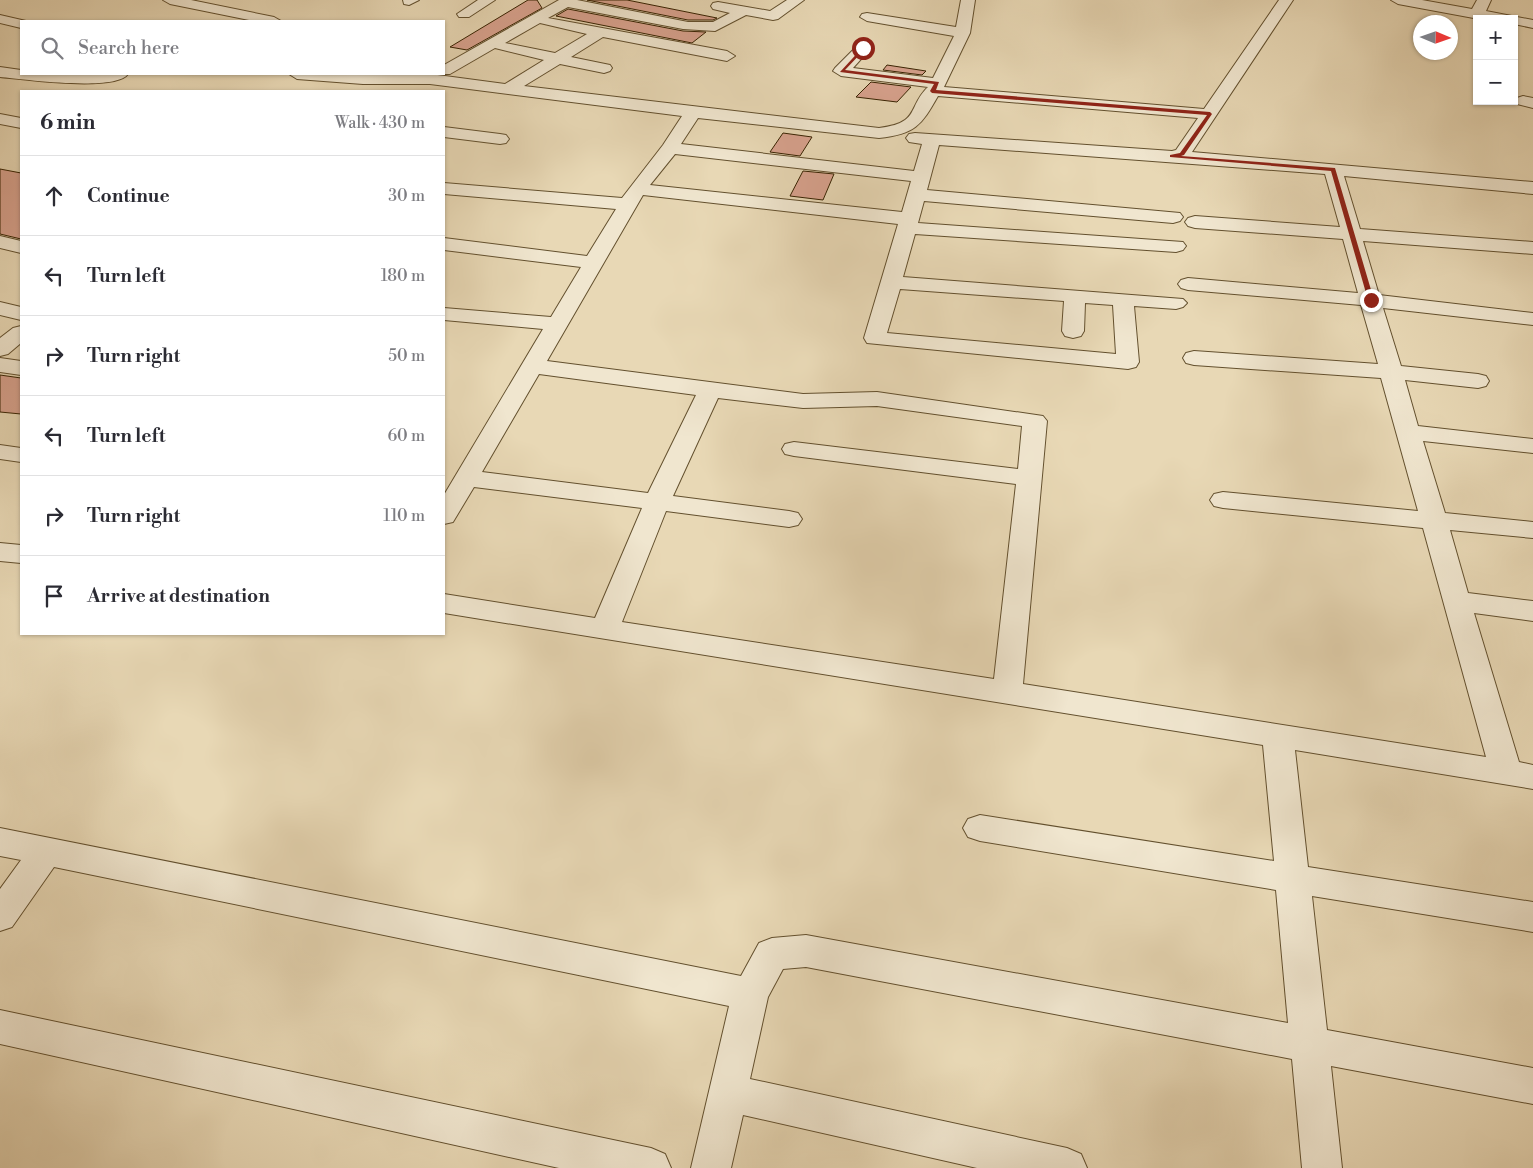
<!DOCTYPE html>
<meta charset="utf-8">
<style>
:root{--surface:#fff;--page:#f2f2f3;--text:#2b2b33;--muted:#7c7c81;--line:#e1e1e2}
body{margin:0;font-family:"Libre Bodoni",serif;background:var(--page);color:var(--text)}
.controls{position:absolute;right:15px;top:15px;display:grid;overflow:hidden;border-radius:0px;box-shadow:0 1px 4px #0004}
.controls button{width:45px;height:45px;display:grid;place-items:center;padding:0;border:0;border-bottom:1px solid var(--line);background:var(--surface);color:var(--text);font:25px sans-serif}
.compass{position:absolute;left:1413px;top:15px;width:45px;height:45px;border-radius:50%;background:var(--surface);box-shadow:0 1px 4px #0004;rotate:92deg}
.stop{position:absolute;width:15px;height:15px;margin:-11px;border:4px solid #8f2418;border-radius:50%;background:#fff}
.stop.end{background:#8f2418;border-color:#fff;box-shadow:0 1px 5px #0008}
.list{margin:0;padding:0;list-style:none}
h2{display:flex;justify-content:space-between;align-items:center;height:65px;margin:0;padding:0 20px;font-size:21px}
h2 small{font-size:16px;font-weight:400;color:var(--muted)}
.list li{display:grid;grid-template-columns:32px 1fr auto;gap:15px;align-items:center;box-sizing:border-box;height:80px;padding:0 20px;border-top:1px solid var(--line)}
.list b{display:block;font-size:19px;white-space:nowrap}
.list em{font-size:16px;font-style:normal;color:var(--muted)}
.icon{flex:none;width:28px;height:28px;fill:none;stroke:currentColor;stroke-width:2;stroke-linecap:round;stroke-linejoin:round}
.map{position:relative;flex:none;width:1533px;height:1168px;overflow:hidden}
.search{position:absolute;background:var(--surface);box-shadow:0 1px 4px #0004;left:20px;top:20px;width:425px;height:55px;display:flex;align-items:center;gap:12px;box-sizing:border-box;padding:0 18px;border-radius:0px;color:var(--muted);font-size:19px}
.panel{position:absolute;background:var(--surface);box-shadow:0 1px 4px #0004;left:20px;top:90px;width:425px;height:545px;border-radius:0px}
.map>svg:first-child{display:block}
.building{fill:#d8a28e;stroke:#372201}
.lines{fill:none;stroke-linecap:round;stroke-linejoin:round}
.minor-casing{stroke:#63502e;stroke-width:2}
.minor{fill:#f0e6cf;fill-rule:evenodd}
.route{fill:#8f2418}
</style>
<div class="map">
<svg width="1533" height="1168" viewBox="0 0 1533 1168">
<rect width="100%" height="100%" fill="#e8d8b5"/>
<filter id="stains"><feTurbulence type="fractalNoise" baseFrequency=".004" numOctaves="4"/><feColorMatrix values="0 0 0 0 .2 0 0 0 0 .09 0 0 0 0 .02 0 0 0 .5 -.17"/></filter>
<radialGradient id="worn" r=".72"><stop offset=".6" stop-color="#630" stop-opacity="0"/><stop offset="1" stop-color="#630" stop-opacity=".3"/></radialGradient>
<!-- building -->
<path class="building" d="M528,0H537L542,8L467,50L450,47Z
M587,0H627L717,18L713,20H688Z
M568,9L683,31L706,32L692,43L556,16Z
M887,65L926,71L922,75L883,70Z
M871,82L911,87L897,102L856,97Z
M783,133L812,137L800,156L770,152Z
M0,169L21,173V239L0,234Z
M803,171L834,174L823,200L790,196Z
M0,375L21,378V414L0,412Z"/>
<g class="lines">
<defs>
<path id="minor" d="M163,0H191L274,17L281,21H254L170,4Z
M403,0H419L409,5L404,4Z
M478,0H495L469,17H459L457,14Z
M559,0H577L688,22H713L730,13L713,9L711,6L713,3L718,2L770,11L787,0H804L778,19L773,20L746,15L715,31L683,29L568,7L548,18L727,51L735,56L727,61L603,37L571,57L610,65L612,68L610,71L604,73L560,64L524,86L879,128C921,123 907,107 928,87L841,76L833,71L835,68L858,45L863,43L871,48L853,68L933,78L954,36L867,21L860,17L862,14L867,13L956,27L961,0H975L970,33L944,87L1204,109L1279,0H1293L1192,152L1533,182V194L1344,176L1360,229L1533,242V254L1363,241L1379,295L1533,313V325L1383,308L1401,366L1478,374L1486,376L1489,381L1486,386L1478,388L1405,380L1418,426L1533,439V453L1423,441L1445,513L1533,522V538L1450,530L1468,593L1533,601V621L1474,613L1519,762L1533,765V789L1295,750L1308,867L1533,902V932L1312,896L1327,1030L1533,1068V1104L1331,1066L1342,1168H1302L1292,1059L806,967L783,969L768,997L750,1079L1067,1148L1081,1154L1087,1168H977L743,1115L731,1168H691L729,1006L54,867L12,927L0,931V889L21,860L0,856V828L741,976L759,943L772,938L806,935L1288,1023L1276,890L980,841L968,837L963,828L968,819L980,815L1274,861L1263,745L444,613V594L595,618L642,508L474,487L453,522L444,524V495L543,329L444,320V308L551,317L581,267L444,250V238L587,256L616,209L444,194V183L622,198L663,145L682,116L430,84H363L297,79L289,74H430L505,84L544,60L495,48L450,74H438H444V65ZM540,23L587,34L555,53L505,43ZM938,96L1198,118L1176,150L1172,151L915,133L909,134L906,138L909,142L922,144L914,171L681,144L698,118L879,138C915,134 921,126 938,96ZM939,145L1325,174L1340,227L1195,216L1188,218L1185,222L1188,226L1195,228L1343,239L1358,293L1188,278L1181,280L1178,284L1181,288L1188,290L1361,305L1378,364L1194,351L1186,353L1183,358L1186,363L1194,365L1381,378L1418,511L1223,492L1214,494L1210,500L1214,506L1223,508L1423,528L1486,757L1023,684L1047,421L1043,416L877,392L803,394L547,361L643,195L898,224L864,338L867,343L1128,369L1136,367L1139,362L1134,306L1176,309L1183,307L1187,303L1183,299L903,277L915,234L1176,252L1183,250L1186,246L1183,242L918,223L924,201L1173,223L1180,221L1183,217L1180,213L927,190ZM675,154L911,181L902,212L650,185ZM900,289L1064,301L1062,331L1065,336L1073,338L1081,336L1084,331L1085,303L1113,305L1116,354L887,333ZM539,374L696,395L648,493L482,472ZM718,398L803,408L877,406L1022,426L1018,469L794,442L785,444L782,449L785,454L794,456L1016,484L994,679L622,622L666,511L789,527L798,525L802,519L798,513L789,511L673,496Z
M1391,0H1422L1472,9L1477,0H1491L1486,11L1533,20V28L1514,24V19H1479L1398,4Z
M0,15L26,21H21V28L0,23Z
M0,67L21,70V74H128C116,92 21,79 0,77Z
M1523,96L1533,98V108L1517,104L1515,101L1517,98Z
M0,114L21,118V128L0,124Z
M444,127L500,134L506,135L509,139L506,143L500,144L444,137Z
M0,236L21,241V253L0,248Z
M0,302L21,307V320L0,315Z
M21,326V343L8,354L0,356V338L13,328Z
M0,358L21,361V375L0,372Z
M0,445L21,448V462L0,459Z
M0,543L21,545V563L0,561Z
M0,1010L651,1148L665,1154L671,1168H559L0,1044Z"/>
</defs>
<!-- minor casing -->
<use href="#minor" class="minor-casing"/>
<!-- minor -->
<use href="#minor" class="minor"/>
</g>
<!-- route -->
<path class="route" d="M863,47L865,49L845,70L939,82L936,90L1210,112L1212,114L1184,155L1181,156L1335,168L1374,300L1371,302L1368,300L1331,171L1170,157V155L1180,153L1207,115L932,93L930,91L934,84L840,72Z"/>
<rect width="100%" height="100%" filter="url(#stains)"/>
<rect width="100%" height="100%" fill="url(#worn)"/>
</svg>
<div class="controls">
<button>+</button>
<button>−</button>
</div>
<svg class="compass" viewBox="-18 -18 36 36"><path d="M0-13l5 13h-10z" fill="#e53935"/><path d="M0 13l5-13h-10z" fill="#7c7c81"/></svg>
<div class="stop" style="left:863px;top:48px"></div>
<div class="stop end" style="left:1371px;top:300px"></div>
<div class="search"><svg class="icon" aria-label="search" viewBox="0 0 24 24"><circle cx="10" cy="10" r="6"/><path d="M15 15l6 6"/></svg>Search here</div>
<section class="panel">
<h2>6 min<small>Walk · 430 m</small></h2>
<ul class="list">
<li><svg class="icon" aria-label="ahead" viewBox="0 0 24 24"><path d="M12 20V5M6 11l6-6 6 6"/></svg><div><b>Continue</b></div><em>30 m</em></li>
<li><svg class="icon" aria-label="left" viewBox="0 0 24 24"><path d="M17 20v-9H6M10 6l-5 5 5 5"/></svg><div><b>Turn left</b></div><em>180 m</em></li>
<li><svg class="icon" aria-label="right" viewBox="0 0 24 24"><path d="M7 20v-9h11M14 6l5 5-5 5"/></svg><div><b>Turn right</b></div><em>50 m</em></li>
<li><svg class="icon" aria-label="left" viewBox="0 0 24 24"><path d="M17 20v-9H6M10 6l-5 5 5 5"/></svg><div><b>Turn left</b></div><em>60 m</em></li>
<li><svg class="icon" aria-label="right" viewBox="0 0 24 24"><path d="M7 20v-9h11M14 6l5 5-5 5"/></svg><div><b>Turn right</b></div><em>110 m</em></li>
<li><svg class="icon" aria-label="arrive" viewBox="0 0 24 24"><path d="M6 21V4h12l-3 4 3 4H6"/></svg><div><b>Arrive at destination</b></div></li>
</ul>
</section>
</div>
